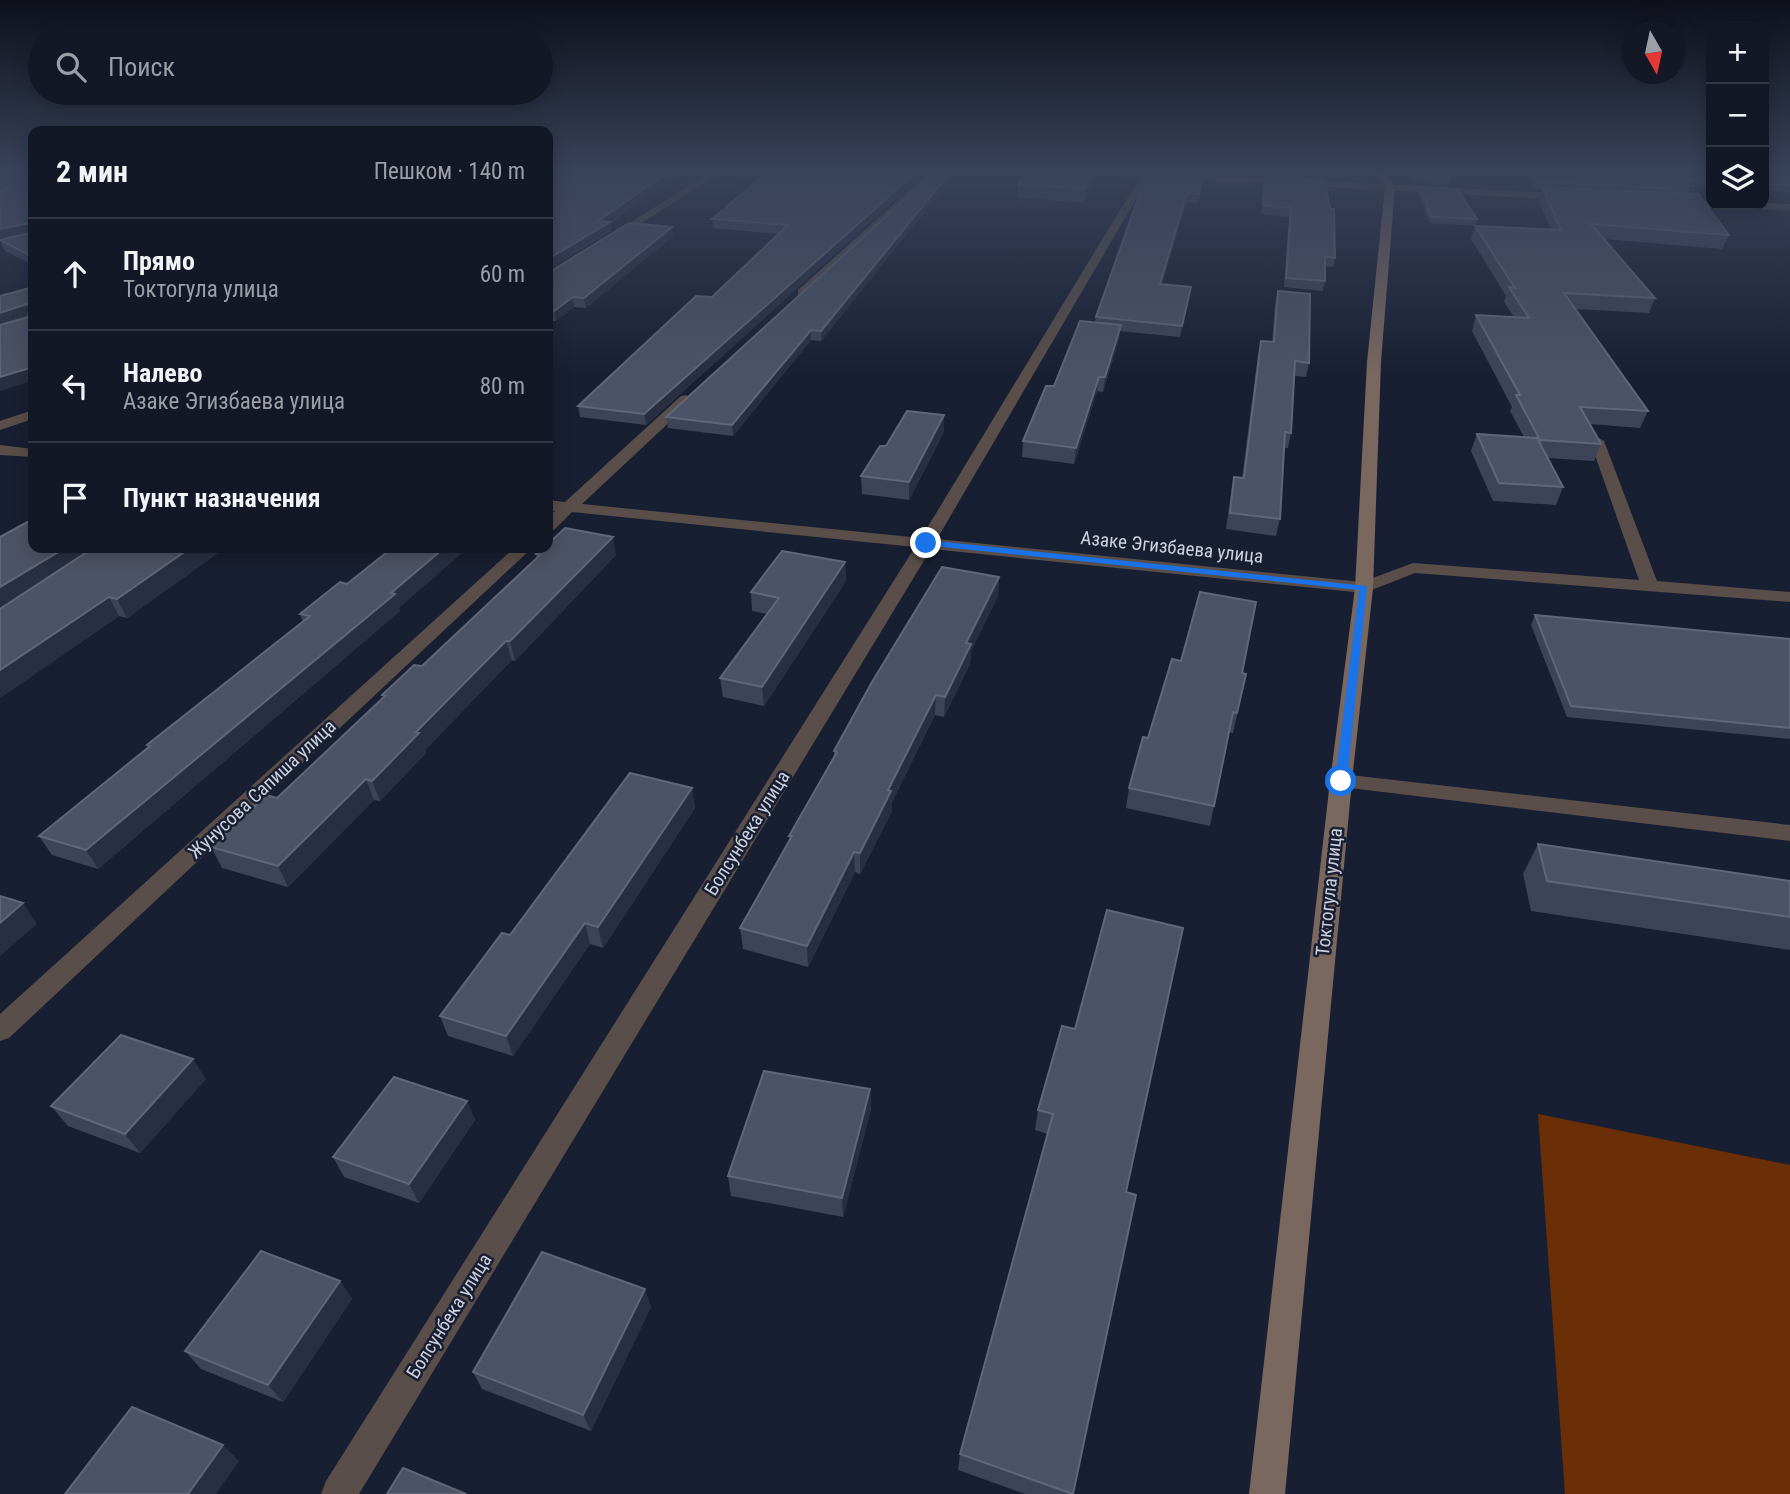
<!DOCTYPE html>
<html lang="ru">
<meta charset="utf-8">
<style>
:root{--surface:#131726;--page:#1c202e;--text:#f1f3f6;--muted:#9d9fa7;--line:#323643}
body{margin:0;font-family:"Roboto Condensed",sans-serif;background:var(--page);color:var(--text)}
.controls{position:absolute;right:21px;top:21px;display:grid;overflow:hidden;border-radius:14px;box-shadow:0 4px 18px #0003}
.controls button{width:63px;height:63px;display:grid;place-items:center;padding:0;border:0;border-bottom:2px solid var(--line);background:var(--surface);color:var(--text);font:35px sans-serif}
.compass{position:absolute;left:1622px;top:21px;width:63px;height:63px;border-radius:50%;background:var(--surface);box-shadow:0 4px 18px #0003;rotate:171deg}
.stop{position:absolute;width:21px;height:21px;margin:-16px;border:5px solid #1a73e8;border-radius:50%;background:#fff}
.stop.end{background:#1a73e8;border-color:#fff;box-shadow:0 2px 7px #0008}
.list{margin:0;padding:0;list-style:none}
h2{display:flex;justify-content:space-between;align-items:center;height:91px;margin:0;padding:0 28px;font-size:30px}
h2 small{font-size:23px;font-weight:400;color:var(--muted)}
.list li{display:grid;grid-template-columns:46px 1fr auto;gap:21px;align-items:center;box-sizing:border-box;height:112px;padding:0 28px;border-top:2px solid var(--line)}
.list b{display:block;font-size:26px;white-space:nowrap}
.list p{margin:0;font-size:23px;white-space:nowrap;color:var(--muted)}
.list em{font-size:23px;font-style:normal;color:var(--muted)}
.icon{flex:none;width:38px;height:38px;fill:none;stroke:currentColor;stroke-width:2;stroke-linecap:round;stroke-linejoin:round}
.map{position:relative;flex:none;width:1790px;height:1494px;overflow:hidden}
.search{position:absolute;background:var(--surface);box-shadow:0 4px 18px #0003;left:28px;top:28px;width:525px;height:77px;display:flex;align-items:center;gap:18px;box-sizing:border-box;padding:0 24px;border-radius:38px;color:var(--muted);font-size:26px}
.panel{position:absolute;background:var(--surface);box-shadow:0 4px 18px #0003;left:28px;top:126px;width:525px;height:427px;border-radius:14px}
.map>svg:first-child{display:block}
.green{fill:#6a2f06}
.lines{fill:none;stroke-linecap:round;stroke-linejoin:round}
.lane{fill:#594e49;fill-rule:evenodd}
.street{fill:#594e49;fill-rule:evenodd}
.secondary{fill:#7a685f;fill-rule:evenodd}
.wall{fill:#3e4458}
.shaded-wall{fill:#292f43}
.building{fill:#4d5366;stroke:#616779;stroke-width:2}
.route{fill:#1a73e8}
.labels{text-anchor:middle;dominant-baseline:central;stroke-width:5;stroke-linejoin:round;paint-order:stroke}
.street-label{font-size:19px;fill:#cdd1de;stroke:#191f32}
</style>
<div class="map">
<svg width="1790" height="1494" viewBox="0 0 1790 1494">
<rect width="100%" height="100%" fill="#191f32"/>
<!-- green -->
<path class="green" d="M1538,1114L1790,1165V1494H1565Z"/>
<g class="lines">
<!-- lane -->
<path class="lane" d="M33,410V419L0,430V421Z
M1341,774L1790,825V841L1333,786L1330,781L1333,776Z"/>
<!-- street -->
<path class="street" d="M716,169H727L613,241L604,239Z
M933,169H943L806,296H798V290Z
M1038,169L1143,171L1144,169H1154L1152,172L1568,194L1573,197L1568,200L1149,177L937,539L1362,582L1413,563L1639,580L1590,441L1597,437L1604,441L1657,581L1790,592V602L1415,573L1364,593L931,549L359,1494H321L326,1481L915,547L572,512L554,530L548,531V517L555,511L548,510V500L565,502L681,396L686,395L693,399L691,402L582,504L921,538L1140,177L1043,172Z
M1677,200L1711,201V205H1715L1711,207L1673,205L1672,203Z
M1764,203L1790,204V210L1726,208L1721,205Z
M0,445L33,449V457L0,455Z
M514,548H532L9,1038L0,1041V1014Z"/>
<!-- secondary -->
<path class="secondary" d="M1372,169H1382L1395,187L1381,362L1373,588L1352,781L1285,1494H1249L1330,781L1355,588L1367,362L1385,187Z"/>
</g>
<!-- wall -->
<path class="wall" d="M0,169H33V265L5,251L0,241Z
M564,169H711L704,173L683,171L610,223L611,231L548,270V174Z
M722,169H929L646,425L580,417L578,406L712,297L779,234L713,228L712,219L760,178L722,175Z
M938,169H959L821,341L811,340L733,436L668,428L666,417Z
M1155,169H1206L1205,172Z
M1265,169H1324L1322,178L1265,175Z
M1408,169H1444L1450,178L1448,185L1414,183Z
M1525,169H1711V188L1686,187L1688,190L1687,194L1729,235L1722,249L1604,239L1655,298L1649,313L1575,309L1648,411L1640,428L1590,424L1601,444L1594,461L1547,458L1563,487L1556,505L1493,501L1471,451L1477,434L1524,437L1510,411L1512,407L1472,331L1476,315L1514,317L1504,302L1506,296L1471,239L1475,226L1551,229L1538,200L1541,190L1534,189Z
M1764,169H1790V192L1764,191Z
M1096,177L1084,203L1017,197L1018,184Z
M1265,177L1335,258L1333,267L1325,266V281L1323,291L1284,287L1289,217L1261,214Z
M1203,182L1198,203H1186L1162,284L1189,298L1180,337L1120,331L1119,339L1103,392L1097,391L1074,464L1022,457L1023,441L1054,386L1095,322L1096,317L1143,184Z
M1420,187L1477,219L1475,226L1430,223L1418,193Z
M673,236L586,308L574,307L556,321H552L548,324V273Z
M1278,291L1309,363L1306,377L1294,376L1291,433L1288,448H1284L1280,519L1276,536L1226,529L1231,493L1234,477L1242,478L1258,355L1261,341L1272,342L1275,304Z
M944,432L909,500L862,494L861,476Z
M0,537L33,548H225L127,618L119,616L0,698Z
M536,554L616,555L515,661L512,660L425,750L426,753L380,801L374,800L288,887L222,868L211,847L277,798L383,698L382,695L422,666L537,558Z
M845,562L846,581L764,706L723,697L720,678L767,614L752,611L751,592Z
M999,577L998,596L971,651L970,664L944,717L935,715L892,802V811L860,874L855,872L808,967L743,949L740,928L789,841V836L834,758V751Z
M399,608L400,611L98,869L52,855L39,836L148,748L147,745L303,622L300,614Z
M1535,615L1790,639V739L1567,717L1531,625Z
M1242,673L1246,674L1233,733L1229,732L1210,826L1126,808L1129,788L1148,738Z
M692,788L695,808L603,948L590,944L513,1056L448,1036L440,1016L510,935Z
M1538,844L1790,881V950L1531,911L1523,874Z
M1062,1026L1073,1494H1025L958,1470L960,1454L1048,1134L1035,1130L1038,1110Z
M206,1079L140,1153L68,1126L51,1106Z
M870,1089L871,1109L843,1217L731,1196L728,1176Z
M467,1101L475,1120L419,1203L344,1177L333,1157Z
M340,1281L352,1299L283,1402L201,1369L185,1351Z
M651,1307L591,1431L482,1389L473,1372Z"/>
<!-- shaded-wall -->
<path class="shaded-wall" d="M548,169H560L548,172Z
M673,169H682L683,171L610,223L611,231L548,270V259L598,221Z
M704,169H711L704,173Z
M920,169H929L646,425L644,414Z
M953,169H959L821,341V331Z
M1095,169H1097L1096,177L1084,203L1085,189Z
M1187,193L1186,203L1159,295L1160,284Z
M30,223L33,233L0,240V229Z
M672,227L673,236L586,308L584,298Z
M573,297L574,307L556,321L554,311Z
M27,304L32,315L0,326V313Z
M550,311L552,321L548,324V313Z
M1121,325L1119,339L1103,392L1105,377Z
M811,330V340L733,436L732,425Z
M33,367V381L0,391V377Z
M1099,377L1097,391L1074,464L1076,448Z
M944,415V432L909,500V482Z
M613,537L616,555L515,661L510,641Z
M65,548H104L0,613V587Z
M190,548H225L127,618L117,599Z
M444,548H468L399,608L400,611L98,869L86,850Z
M845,562L846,581L764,706L762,687Z
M999,577L998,596L971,651L970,664L944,717L945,697L966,643Z
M109,597L119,616L0,698V670Z
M506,641L512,660L425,750L426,753L380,801L372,781L416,732Z
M936,695L935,715L892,802V811L860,874V853L888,790Z
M366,779L374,800L288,887L278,866Z
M692,788L695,808L603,948L598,927Z
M854,852L855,872L808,967L807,946Z
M23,903L37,924L0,956V923Z
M585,923L590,944L513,1056L506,1036Z
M193,1059L206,1079L140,1153L125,1134Z
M870,1089L871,1109L843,1217L842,1198Z
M467,1101L475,1120L419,1203L409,1184Z
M340,1281L352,1299L283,1402L268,1385Z
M645,1289L651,1307L591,1431L583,1415Z
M223,1445L239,1461L216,1494H188Z"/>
<!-- building -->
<path class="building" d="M0,169H33V257L0,240L29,233L30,223L0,229V191L8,189L0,185Z
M564,169H673L598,221L610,222L548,259V174Z
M748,169H920L644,414L578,406L696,296L712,297L788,225L712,219L769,171Z
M938,169H953L821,331L811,330L732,425L666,417Z
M1028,169H1095L1085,189L1018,184Z
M1413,169H1444L1450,178L1416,176Z
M1530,169H1711V181L1681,179L1688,190L1536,182Z
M1764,169H1790V185L1764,184Z
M1152,171L1205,173L1199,194L1187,193L1160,284L1191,287L1182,326L1096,317L1143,184Z
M1265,177L1325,180L1330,209H1334L1335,258L1325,257V281L1286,278L1291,208L1263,205Z
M1420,187L1457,189L1477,219L1431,217Z
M1542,187L1698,194L1729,235L1591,224L1655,298L1564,293L1648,411L1580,407L1601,444L1540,440L1516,395H1520L1476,315L1529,318L1509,287L1515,288L1475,226L1561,230Z
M629,223L672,227L584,298L573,297L554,311H550L548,313V273Z
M33,287V367L0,377V325L28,317L30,307L27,304L0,313V296Z
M1278,291L1310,294L1309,363L1295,361L1291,433L1285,432L1280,519L1230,513L1234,477L1244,478L1261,341L1274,342Z
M1080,321L1121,325L1105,377H1099L1076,448L1023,441L1046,386H1054Z
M907,411L944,415L909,482L861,476L880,446H886Z
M1477,434L1537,438L1563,487L1499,483Z
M33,519V548H65L0,587V537Z
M565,528L613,537L510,641H506L416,732L419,733L372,781L366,779L278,866L211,847L267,795L277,798L385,696L382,695L414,665L422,666L540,555L536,554L543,548H548V544Z
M93,548H190L117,599L109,597L0,670V609Z
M392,548H444L391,593L395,594L86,850L39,836L150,746L147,745L310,616L300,614L340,582L347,584Z
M782,551L845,562L762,687L720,678L779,598L751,592Z
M942,567L999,577L966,643L971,644L945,697L936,695L888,790L891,791L860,853L854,852L807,946L740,928L792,836H789L837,752L834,751L872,682Z
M1200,592L1256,602L1242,673L1246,674L1237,713L1233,712L1214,806L1129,788L1143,737L1148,738L1172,659L1181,661Z
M1535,615L1790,639V728L1571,706Z
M630,773L692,788L598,927L585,923L506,1036L440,1016L502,933L510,935Z
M1538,844L1790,881V917L1547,881Z
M0,896L23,903L0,923Z
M1107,910L1183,928L1126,1192L1136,1195L1073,1494L960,1454L1053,1114L1038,1110L1062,1026L1075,1029Z
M121,1035L193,1059L125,1134L51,1106Z
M764,1071L870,1089L842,1198L728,1176Z
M394,1077L467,1101L409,1184L333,1157Z
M261,1251L340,1281L268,1385L185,1351Z
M542,1252L645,1289L583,1415L473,1372Z
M132,1407L223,1445L188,1494H65Z
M403,1468L466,1494H387Z"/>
<!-- sky -->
<linearGradient id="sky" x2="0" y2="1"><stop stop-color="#0e111c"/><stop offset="0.45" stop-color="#38425a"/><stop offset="1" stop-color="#38425a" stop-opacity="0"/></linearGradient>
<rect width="1790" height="378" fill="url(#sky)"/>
<!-- route -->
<path class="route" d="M926,540L1367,586L1347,781L1341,785L1335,781L1359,590L923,545V541Z"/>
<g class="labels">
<!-- street labels -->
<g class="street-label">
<text transform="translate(1172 547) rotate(6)">Азаке Эгизбаева улица</text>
<text transform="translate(262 789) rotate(-43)">Жунусова Сапиша улица</text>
<text transform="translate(747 833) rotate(-58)">Болсунбека улица</text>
<text transform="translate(1329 892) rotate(-84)">Токтогула улица</text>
<text transform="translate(449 1316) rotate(-58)">Болсунбека улица</text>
</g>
</g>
</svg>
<div class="controls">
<button>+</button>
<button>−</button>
<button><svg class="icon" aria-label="layers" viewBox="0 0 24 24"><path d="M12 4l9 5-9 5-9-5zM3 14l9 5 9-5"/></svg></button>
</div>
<svg class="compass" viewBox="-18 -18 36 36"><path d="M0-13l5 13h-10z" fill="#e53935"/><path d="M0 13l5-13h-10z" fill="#9d9fa7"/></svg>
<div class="stop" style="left:1341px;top:781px"></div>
<div class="stop end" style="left:926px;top:543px"></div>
<div class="search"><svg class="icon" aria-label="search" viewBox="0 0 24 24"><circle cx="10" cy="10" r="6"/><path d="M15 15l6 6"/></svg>Поиск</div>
<section class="panel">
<h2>2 мин<small>Пешком · 140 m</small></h2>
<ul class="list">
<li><svg class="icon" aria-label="ahead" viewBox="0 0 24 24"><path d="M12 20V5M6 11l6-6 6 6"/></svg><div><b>Прямо</b><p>Токтогула улица</p></div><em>60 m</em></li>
<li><svg class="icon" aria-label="left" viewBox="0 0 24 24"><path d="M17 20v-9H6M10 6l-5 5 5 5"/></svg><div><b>Налево</b><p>Азаке Эгизбаева улица</p></div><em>80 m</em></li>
<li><svg class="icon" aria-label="arrive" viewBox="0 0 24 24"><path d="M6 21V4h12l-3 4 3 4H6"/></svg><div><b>Пункт назначения</b></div></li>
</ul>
</section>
</div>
